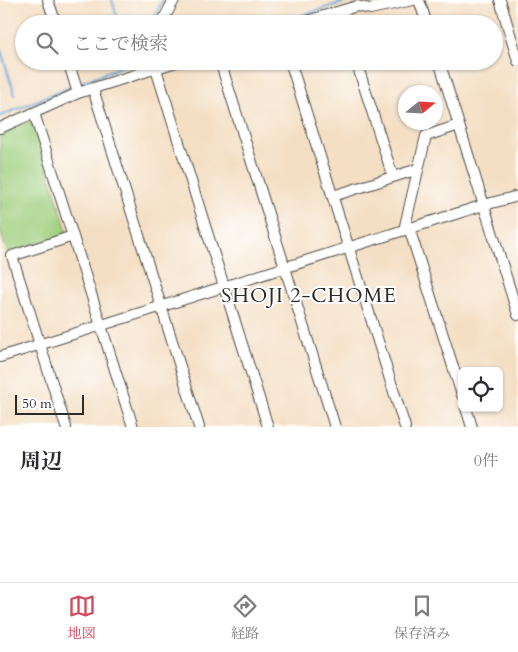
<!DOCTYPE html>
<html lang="ja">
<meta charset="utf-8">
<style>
:root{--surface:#fff;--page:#f7f7f7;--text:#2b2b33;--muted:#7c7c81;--line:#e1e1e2;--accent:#d1495b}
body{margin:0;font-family:Cardo,"Noto Serif JP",serif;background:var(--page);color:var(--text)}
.controls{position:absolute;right:15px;bottom:15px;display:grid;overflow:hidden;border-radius:8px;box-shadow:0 1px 4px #0004}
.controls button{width:45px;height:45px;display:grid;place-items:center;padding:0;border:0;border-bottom:1px solid var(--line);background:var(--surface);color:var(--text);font:25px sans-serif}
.compass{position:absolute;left:398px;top:85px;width:45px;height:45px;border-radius:50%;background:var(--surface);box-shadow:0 1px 4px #0004;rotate:72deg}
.scale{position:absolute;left:15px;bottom:12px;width:69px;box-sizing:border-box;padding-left:5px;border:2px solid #2b2b2b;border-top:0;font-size:14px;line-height:18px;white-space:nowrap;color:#2b2b2b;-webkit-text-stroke:4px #fff;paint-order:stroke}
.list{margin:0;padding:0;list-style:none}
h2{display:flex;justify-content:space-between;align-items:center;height:65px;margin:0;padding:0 20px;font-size:21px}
h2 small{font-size:16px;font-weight:400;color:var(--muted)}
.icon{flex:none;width:28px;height:28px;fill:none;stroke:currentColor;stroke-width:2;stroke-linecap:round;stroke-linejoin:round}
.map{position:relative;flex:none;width:518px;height:427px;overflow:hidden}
.search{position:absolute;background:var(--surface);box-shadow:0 1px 4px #0004;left:15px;right:15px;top:15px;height:55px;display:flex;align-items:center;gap:12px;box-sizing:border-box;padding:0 18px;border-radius:28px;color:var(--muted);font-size:19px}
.sheet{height:155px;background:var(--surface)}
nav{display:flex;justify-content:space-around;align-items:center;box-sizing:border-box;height:70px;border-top:1px solid var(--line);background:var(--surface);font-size:14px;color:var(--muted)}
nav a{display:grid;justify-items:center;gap:2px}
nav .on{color:var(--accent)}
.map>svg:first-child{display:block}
.green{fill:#9ecd7b;stroke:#647c53}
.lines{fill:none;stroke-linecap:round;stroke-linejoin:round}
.stream{stroke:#5fa3d4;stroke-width:2.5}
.street-casing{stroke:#494642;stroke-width:12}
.street{stroke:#fff;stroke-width:10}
.labels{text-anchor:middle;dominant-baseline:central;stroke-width:4;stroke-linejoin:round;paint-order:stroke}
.neighbourhood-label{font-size:20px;letter-spacing:1px;fill:#2b2b2b;stroke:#fff}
</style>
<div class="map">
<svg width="518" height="427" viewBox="0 0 518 427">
<rect width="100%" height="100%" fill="#fff"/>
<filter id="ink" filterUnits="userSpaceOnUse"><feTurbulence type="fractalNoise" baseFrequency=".02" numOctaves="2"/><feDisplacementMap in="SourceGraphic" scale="10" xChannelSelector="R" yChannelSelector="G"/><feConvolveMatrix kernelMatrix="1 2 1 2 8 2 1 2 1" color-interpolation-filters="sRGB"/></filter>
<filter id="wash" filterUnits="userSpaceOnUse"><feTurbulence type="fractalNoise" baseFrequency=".0096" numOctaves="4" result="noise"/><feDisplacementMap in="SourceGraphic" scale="20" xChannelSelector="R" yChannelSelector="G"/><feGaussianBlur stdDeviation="1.12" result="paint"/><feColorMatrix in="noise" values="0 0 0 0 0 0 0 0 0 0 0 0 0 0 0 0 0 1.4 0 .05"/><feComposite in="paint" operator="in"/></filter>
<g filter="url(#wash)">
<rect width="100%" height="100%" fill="#f4dfc4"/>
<!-- green -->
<path class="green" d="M30,121L33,122L67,231L65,235L7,252L0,230V132Z"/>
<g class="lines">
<!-- stream -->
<path class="stream" d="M112,0L119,24
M365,0L372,3L385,0
M150,24L163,0
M274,24L351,0
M0,48L15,95
M78,84L135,61
M0,116L73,86"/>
</g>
</g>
<g filter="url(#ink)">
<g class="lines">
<defs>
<path id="street" d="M48,0L56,24
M419,0L427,24
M500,0L518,61
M340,11L344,24
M161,24L174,0
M297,24L357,6L370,9L413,0
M68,61L78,93
M220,61L335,427
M290,61L405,427
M356,61L393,177
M439,61L518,315
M156,69L268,427
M93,89L199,427
M34,113L133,427
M0,128L78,93L179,61
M333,196L418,169
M409,228L462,395
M404,230L426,136L459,125
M0,357L484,205L518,196
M466,408L472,427
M66,427L12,256L73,236"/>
</defs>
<!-- street casing -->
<use href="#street" class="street-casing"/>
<!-- street -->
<use href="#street" class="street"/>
</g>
</g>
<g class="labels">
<!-- neighbourhood labels -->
<g class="neighbourhood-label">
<text x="309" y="295">SHOJI 2-CHOME</text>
</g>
</g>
</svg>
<div class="controls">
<button><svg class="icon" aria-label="locate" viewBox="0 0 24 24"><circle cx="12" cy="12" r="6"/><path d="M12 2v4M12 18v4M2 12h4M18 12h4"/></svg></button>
</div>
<svg class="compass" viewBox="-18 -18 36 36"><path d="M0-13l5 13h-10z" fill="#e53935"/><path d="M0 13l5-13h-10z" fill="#7c7c81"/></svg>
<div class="scale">50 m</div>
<div class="search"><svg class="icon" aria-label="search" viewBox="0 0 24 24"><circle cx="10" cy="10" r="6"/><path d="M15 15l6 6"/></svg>ここで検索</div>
</div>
<section class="sheet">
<h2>周辺<small>0件</small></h2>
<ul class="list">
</ul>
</section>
<nav>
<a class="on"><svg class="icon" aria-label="map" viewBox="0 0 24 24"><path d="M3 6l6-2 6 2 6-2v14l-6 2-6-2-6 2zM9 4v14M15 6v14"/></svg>地図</a>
<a><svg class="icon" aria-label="directions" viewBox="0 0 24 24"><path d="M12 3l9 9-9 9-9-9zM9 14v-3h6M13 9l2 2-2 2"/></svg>経路</a>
<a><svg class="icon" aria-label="saved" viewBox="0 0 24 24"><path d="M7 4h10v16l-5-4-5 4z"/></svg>保存済み</a>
</nav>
